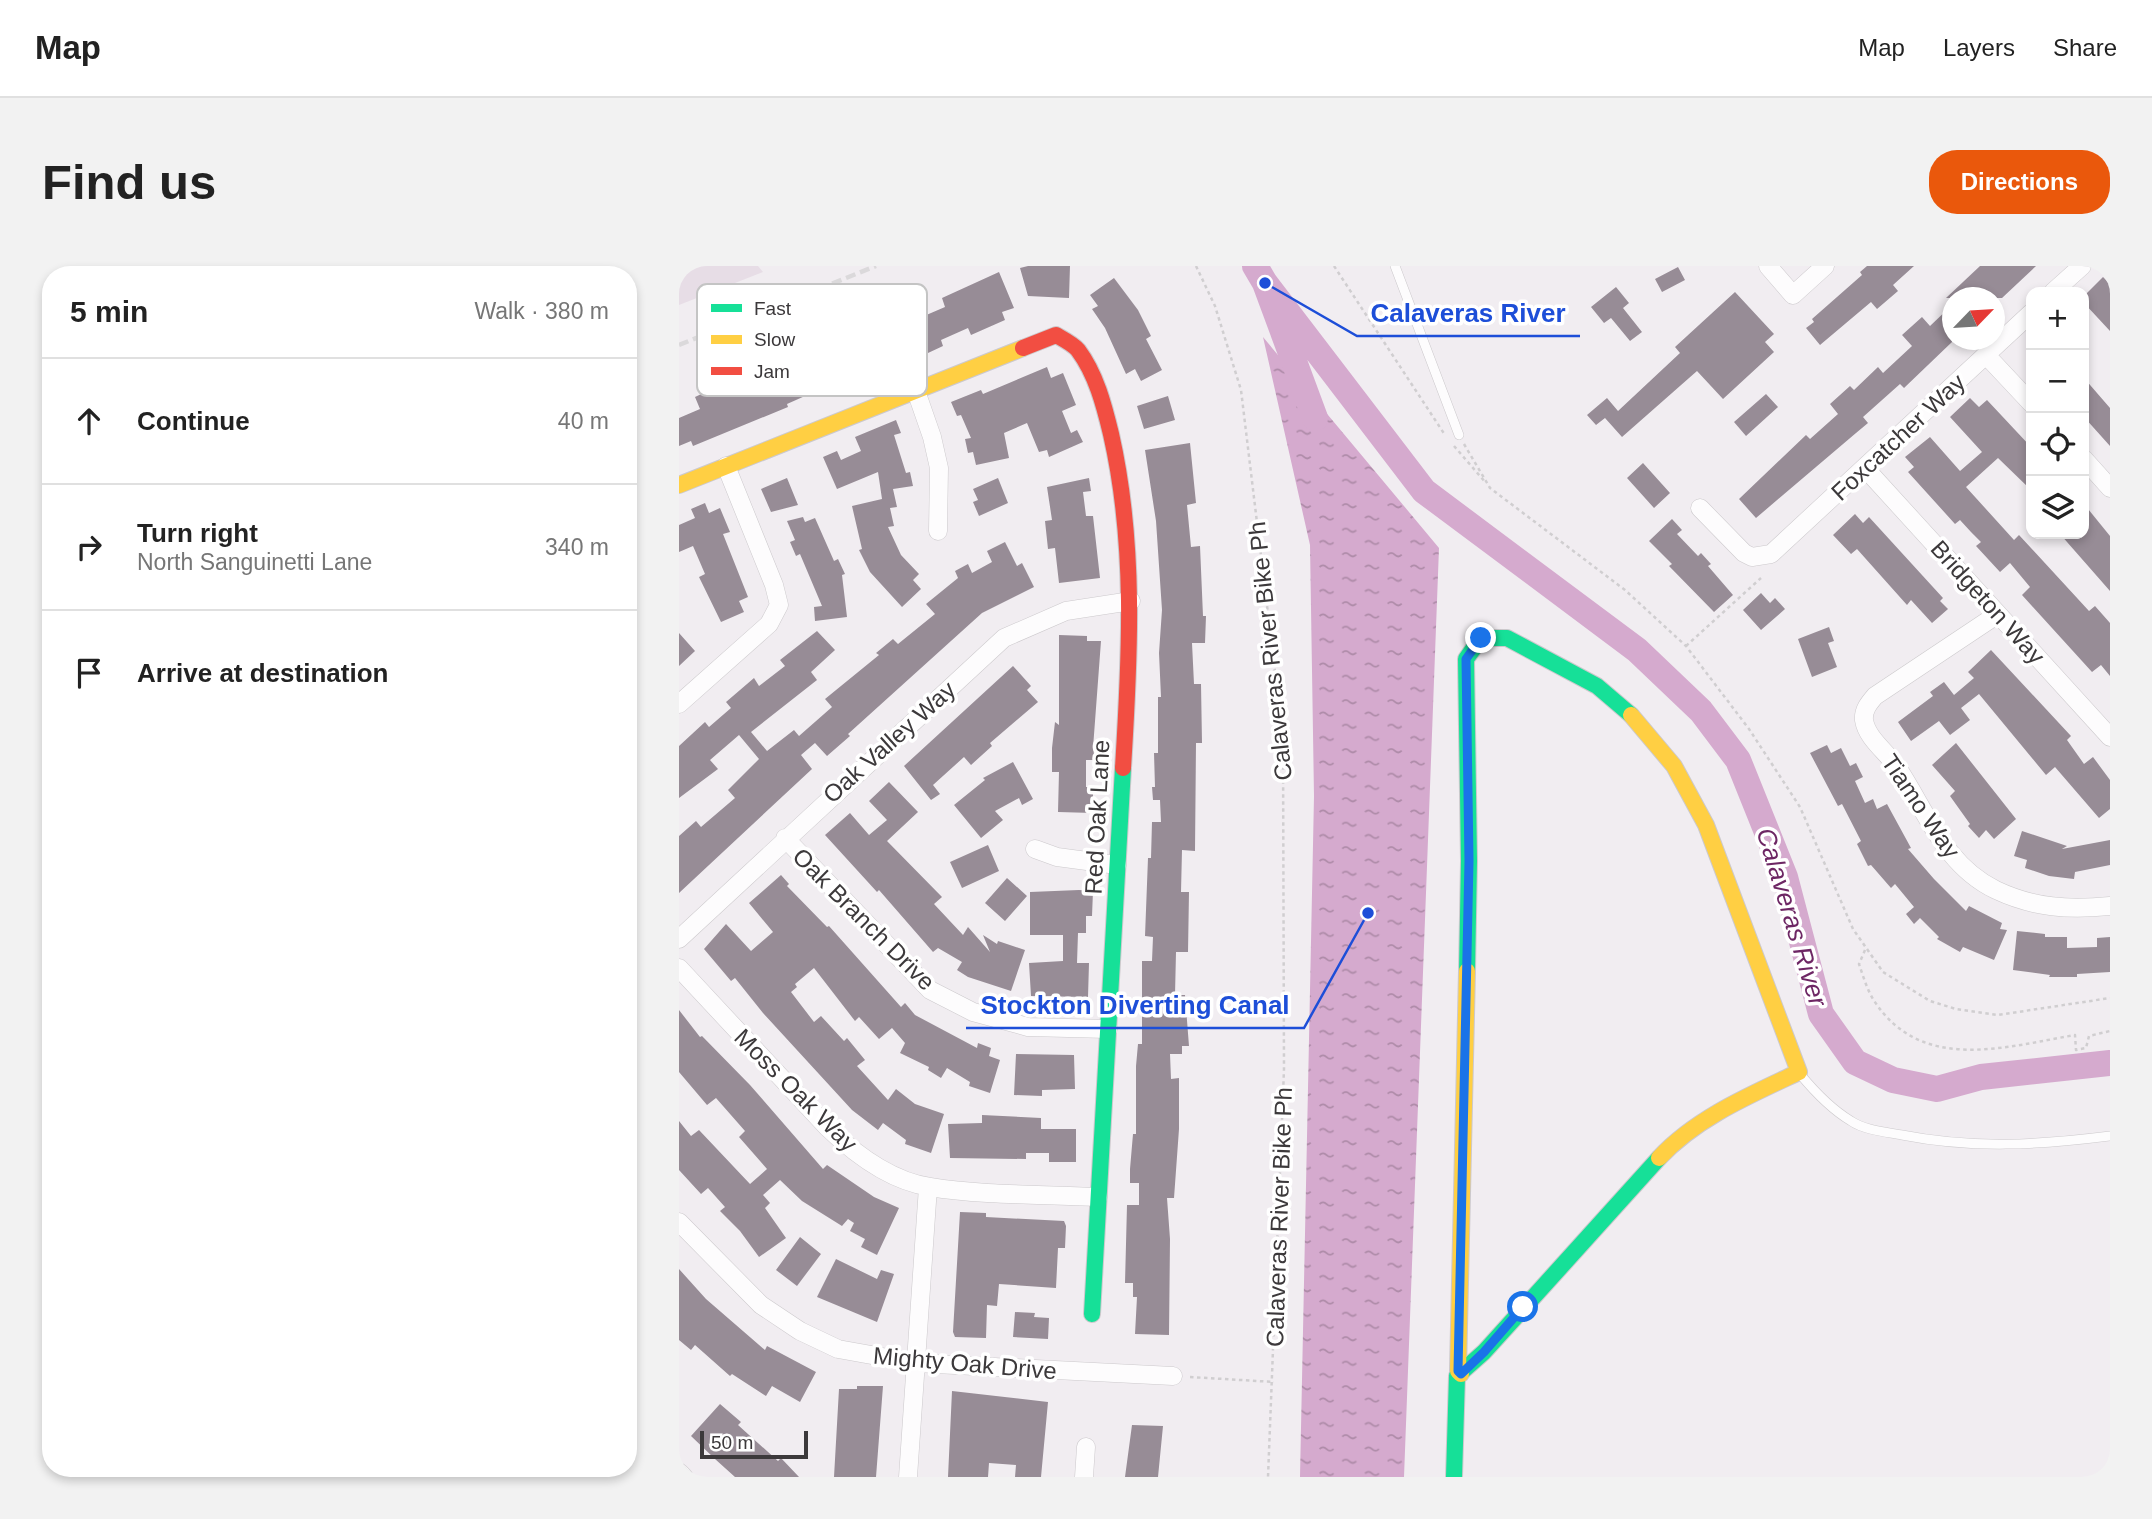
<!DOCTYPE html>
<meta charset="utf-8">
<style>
:root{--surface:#fff;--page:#f2f2f2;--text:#222;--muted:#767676;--line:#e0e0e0;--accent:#ea580c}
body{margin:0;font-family:Arial,sans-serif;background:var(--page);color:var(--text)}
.controls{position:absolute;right:21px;top:21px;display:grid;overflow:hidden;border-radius:14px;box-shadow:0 4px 10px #0003}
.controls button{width:63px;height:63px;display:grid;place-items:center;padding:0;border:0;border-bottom:2px solid var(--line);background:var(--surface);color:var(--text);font:35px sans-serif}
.compass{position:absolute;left:1263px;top:21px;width:63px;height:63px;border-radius:50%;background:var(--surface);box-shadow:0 4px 10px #0003;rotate:65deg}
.scale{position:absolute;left:21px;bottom:18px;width:108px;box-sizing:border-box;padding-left:7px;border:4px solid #3c393b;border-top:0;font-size:19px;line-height:24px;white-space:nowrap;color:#3c393b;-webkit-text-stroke:5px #fff;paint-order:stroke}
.stop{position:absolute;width:21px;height:21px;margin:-16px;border:5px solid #1a73e8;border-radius:50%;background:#fff}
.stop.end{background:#1a73e8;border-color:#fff;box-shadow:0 2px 7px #0008}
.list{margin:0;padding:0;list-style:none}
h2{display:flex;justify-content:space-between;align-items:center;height:91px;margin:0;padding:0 28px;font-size:30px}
h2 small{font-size:23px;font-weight:400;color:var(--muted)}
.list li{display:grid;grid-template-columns:46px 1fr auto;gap:21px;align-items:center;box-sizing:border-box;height:126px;padding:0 28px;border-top:2px solid var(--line)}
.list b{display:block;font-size:26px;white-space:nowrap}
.list p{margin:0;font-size:23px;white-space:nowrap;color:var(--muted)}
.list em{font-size:23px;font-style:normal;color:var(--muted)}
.icon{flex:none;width:38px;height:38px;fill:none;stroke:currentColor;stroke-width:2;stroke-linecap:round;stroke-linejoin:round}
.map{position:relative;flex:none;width:1431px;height:1211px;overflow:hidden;border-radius:28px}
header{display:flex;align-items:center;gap:42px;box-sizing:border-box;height:98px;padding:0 35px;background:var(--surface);border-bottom:2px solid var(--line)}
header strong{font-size:33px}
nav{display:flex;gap:38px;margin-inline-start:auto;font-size:24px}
.intro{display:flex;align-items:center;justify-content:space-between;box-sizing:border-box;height:168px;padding:0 42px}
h1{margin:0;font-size:49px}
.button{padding:18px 32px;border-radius:28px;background:var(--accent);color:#fff;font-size:24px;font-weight:700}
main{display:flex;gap:42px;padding:0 42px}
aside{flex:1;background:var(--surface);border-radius:28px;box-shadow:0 4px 10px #0003}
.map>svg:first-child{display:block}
.built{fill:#e7dde6}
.water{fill:url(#water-ripples)}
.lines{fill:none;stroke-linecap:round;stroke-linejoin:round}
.river{stroke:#d5aace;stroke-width:26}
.building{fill:#978c96}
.lane-casing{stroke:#ccc9cc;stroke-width:10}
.street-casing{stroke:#ccc9cc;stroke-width:19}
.fast-casing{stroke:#ccc9cc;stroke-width:18}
.slow-casing{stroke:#ccc9cc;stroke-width:18}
.jam-casing{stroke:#ccc9cc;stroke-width:18}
.path{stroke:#d0ced0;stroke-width:2.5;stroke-dasharray:3.5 3.5;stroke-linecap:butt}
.lane{stroke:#fdfcfd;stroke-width:9}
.street{stroke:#fdfcfd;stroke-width:18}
.fast{stroke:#16e098;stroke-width:16}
.slow{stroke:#ffcf43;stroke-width:16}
.jam{stroke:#f24e42;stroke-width:16}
.rail{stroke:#dbd9db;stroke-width:4.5;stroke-dasharray:10 5;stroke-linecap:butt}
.route{stroke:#1a73e8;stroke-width:9}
.labels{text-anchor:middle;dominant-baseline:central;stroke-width:7;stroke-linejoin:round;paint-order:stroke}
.street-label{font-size:24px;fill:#3c393b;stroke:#fff}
.water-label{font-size:26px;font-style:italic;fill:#6d2664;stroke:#fff}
.key{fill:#fff;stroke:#c4c4c4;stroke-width:2}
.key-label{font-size:19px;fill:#3c393b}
.leader{fill:none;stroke:#1d4ed8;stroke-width:2.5}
.callout-dot{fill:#1d4ed8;stroke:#fff;stroke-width:2.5}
.callout-label{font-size:26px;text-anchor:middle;font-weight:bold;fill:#1d4ed8;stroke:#fff;stroke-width:7;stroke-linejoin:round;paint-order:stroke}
</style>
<header>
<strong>Map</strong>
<nav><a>Map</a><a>Layers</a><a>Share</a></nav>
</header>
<div class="intro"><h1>Find us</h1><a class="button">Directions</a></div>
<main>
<aside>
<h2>5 min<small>Walk · 380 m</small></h2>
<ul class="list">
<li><svg class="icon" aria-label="ahead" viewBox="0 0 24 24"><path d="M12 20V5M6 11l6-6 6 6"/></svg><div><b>Continue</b></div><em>40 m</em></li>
<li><svg class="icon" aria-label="right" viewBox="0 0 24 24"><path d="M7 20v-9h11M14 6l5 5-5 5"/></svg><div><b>Turn right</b><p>North Sanguinetti Lane</p></div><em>340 m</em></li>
<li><svg class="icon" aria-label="arrive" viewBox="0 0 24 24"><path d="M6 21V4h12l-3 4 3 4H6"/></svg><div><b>Arrive at destination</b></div></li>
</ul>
</aside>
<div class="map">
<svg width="1431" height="1211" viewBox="0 0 1431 1211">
<defs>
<pattern id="water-ripples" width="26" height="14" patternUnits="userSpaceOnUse" patternTransform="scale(1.75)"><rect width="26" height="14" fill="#d5aace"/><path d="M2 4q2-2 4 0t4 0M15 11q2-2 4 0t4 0" fill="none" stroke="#ae8ba8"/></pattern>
</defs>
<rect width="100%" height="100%" fill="#f1edf1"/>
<!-- built -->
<path class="built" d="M0,0H79L84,6L0,39Z"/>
<!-- water -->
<path class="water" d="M584,71L760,282L725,1211H621L635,530L631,279Z"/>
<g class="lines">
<!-- river -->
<path class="river" d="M576,0L586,17L636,152
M586,17L745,225L958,384L1022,445L1059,494L1106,611L1142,748L1176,796L1214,814L1258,823L1302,811L1431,797"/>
</g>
<!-- building -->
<path class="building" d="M349,0H391L390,32L349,30L341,2Z
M1188,0H1235L1214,19L1219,25L1198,43L1192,36L1141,79L1127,62L1135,56L1133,53L1183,9L1181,6Z
M1301,0H1357L1323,32H1267Z
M999,1L1006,14L983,26L976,13Z
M320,6L335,42L323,46L326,54L292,69L289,62L262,74L264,80L249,87L230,94L229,91L137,131L135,126L108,138L109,141L14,180L12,175L0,180V152L21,143L16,131L33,123L36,130L44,126L46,130L76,117L78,120L113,105L111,100L167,76L172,87L207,71L203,62L229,51L231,56L266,41L263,32Z
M1424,11L1431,18V65L1405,37V30Z
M435,12L459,44L472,70L467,73L483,104L462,115L456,103L447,108L426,62L413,43L419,40L411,29Z
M937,21L950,37L944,42L963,66L951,75L932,52L925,57L912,41Z
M1056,26L1095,68L1086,76L1095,86L1044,133L1018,105L943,171L926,152L917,159L908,149L928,132L939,145L1001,87L996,81Z
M1273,39V76L1225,122L1221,118L1184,151L1189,157L1177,167L1077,252L1060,233L1127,169L1131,173L1159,148L1151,138L1171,120L1175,124L1199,101L1204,107L1233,80L1223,69L1243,51L1251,60Z
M368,101L372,112L384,107L397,139L383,145L392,167L398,164L404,176L370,191L368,184L360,186L348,157L325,167L330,192L297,199L294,186L289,187L286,173L292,172L282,149L278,150L272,136L302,124L304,128Z
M1405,112L1431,142V180L1405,151Z
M1087,128L1099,141L1067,170L1055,156Z
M489,130L496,154L465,163L458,140Z
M1291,132L1300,141L1308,134L1352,181V224L1319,192L1287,221L1335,274L1340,269L1410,345L1416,340L1431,357V410L1422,399L1413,406L1343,329L1351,321L1331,297L1321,306L1297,280L1302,276L1292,266L1281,254L1276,258L1229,206L1235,201L1226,191L1251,171L1281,205L1303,186L1271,151Z
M217,154L222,167L215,169L227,207L231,206L234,220L214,223L218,241L211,242L215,260L209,261L222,289L240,308L234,314L242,323L223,341L191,306L180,284L183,283L173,240L203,233L199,206L158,223L144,191L158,185L162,194L182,185L176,171Z
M511,177L517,237L508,239L512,281L521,280L524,350H527L526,377H513L515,418H522L523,477H517L516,585L503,584L502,626H510L509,686H497L496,729H506L510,780H503V788H491L492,813L500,812V863L495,932H488L491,973L490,1069L456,1068L458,1031H454V1017H446L448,939H460V917H451V903L454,868H457V800L459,778H463V695H473L474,671L466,670L469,592H472L473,556H482L481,534H474L473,521H476L475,487H479V431H482L480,387L483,344L477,255L466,184Z
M964,197L991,227L975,242L948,212Z
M108,212L119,239L92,246L82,223Z
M319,212L329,237L300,250L294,236L299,234L294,223Z
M410,212L412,225L404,226L407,250H414L421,312L380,317L376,282L369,283L366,255L373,254L368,221Z
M26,237L30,247L41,242L51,266L44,268L69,331L60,335L65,346L42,356L20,311L26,308L14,280L0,286V259L16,252L12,243Z
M1405,238L1431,270V325L1381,268H1405Z
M1176,248L1184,257L1190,251L1264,332L1261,335L1269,343L1253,357L1232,334L1228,339L1178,283L1172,288L1154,269Z
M124,251L126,256L136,252L155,295L159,293L166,308L163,309L168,351L136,355L135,341L143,340L121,288L117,290L111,276L116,274L108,255Z
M993,253L1003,264L998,268L1019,290L1022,287L1032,298L1029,300L1054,329L1035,346L990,300L993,298L970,275Z
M326,276L338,300L343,297L355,321L303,347L169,468L171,470L148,490L136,477L122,489L133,503L0,627V570L17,555L22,561L56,532L49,524L80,493L60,469L31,494L39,503L0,532V480L26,456L30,461L52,442L47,436L75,412L80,420L106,400L101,394L138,365L156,384L132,406L138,414L72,466L88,485L115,464L120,470L153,441L146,433L200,389L197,387L214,373L219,378L256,348L247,338L279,312L276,305L289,298L293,307L313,296L308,285Z
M1082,327L1091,337L1096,332L1106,343L1082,364L1064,344Z
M1150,361L1155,375L1149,377L1158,401L1133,411L1119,373Z
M0,367L16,385L0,400Z
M380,369L408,370V375H422L414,482L416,494H407V521H414V547L379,546L380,506H373V482L376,456L380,459Z
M1312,384L1392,470L1388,474L1405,498L1414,491L1431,514V543L1420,552L1376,501L1367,509L1300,428L1282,442L1291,454L1271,469L1260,455L1232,475L1219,456L1254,430L1251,426L1265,416L1275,429L1295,412L1289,406Z
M334,400L352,420L348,424L359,436L311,477L313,480L292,499L285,491L254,519L261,528L252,534L225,500Z
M1277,477L1337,553L1315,573L1307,564L1300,572L1289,560L1291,558L1271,530L1276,525L1253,499Z
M1148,479L1152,487L1162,482L1171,500L1177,497L1184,511L1176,515L1186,537L1194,533L1198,543L1208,538L1232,582L1229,583L1255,613L1287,645L1290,640L1323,657L1321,663L1328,664L1315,694L1284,681L1281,686L1258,673L1260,671L1241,652L1235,658L1227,648L1235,641L1216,618L1212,622L1192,599L1189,600L1178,578L1182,575L1163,538L1159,540L1131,487Z
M334,496L354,533L343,539L340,532L316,545L324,554L302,572L275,539L306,514L304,512Z
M210,516L239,546L208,575L263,631L255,638L284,669L289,661L311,686L304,669L318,678L319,675L346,684L332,725L289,711L278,704L283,696L259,682L254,686L200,624L198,626L146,569L171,547L190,569L208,554L190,535Z
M1343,565L1388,580L1383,583L1431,574V599L1396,606L1395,613L1370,610L1346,602L1348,594L1335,590Z
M309,579L320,605L283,622L271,596Z
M102,609L110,618L108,620L148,661L150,660L222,741L226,737L236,749L298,782L299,777L312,782L310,790L321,794L311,827L290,820L291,816L268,802L262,812L249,804L250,801L221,787L226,777L213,762L200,773L180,751L176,755L135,702L116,718L118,721L112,726L135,756L142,750L165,775L168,772L186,794L178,800L209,834L217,823L236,838L265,848L252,887L226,878L227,874L204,857L199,864L173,844L84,747L56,712L52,715L25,683L47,658L72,685L94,666L70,637Z
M328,612L348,630L326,655L306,637Z
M400,624L414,625L413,650H407V667H399L398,697H410L409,731L352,730L350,697L384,695V669H351V626Z
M1338,665L1366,668V671H1388V682L1418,681V672L1431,671V706L1398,708V711H1370L1371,709L1334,704Z
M0,744L21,771L23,770L71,819L144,903L148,899L195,931L220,942L198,989L182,981L186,973L171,965L175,957L169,953L163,960L123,935L101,914L84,929L91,937L86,942L107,972L80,991L61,965L41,945L46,941L29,922L22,928L0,904V855L12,870L20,864L71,918L88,903L60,871L66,865L37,832L28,839L0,806Z
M337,788L395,789L396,823L363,824V830L335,829Z
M303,849L362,852V863H397V896H370V887H347V893L271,892L269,858L303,857Z
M281,946L307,947V951L385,955L387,960L386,982H379L377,1022L320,1018L318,1040L308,1039L307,1072L276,1071L274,1066Z
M121,971L142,988L118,1020L97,1004Z
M157,993L198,1013L202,1004L215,1008L198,1056L138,1031Z
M0,1003L27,1033L86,1084L88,1080L137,1106L121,1136L93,1120L87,1130L53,1108L51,1110L16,1079L12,1084L0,1074Z
M336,1046L356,1047L355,1051L370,1052L369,1073L334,1071Z
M178,1120H204L197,1211H155L160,1123H178Z
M273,1125L369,1136L362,1211H336L337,1199L310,1197L309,1211H269Z
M41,1138L62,1156L59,1159L99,1195L102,1192L120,1211H56L36,1193L12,1170Z
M453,1159L484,1160L479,1211H446Z"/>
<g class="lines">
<defs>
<path id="lane" d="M716,0L780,169
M1121,808C1135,825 1152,843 1172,855C1185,864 1207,866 1223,869C1294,883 1360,879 1431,870"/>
<path id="street" d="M1089,0L1114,29L1146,0
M1374,26L1403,0
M1307,89L1352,137
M237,125L253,171L260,202L259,265
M1405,193L1431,222
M1186,202L1431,471
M1021,242L1065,287L1073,291L1092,288L1352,47
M1319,348L1196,430C1190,437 1184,444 1185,454C1188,473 1208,486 1218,501C1248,546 1265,599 1317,624C1355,642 1390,644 1431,640
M0,438L90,358L100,339L95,319L47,200
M106,572L251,724L294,746L349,761L429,763
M356,583L378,591L438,599
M0,673L325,372L387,345L452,335
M0,702L149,862C177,889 212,915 251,921C306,930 364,928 419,931
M0,956L82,1039L121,1065L159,1083L237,1097L494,1110
M0,1206L5,1211
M229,1211L249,921
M405,1211L407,1181"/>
<path id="fast" d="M788,705L790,595L787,393L802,372H828L918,420L952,449
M413,1048L444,502
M775,1211L778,1110L805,1086L980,892"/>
<path id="slow" d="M0,219L344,82
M952,449L995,500L1027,559L1120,806C1071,829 1017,852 980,892
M782,1108L779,1105L788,705"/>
<path id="jam" d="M344,82L377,69C384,73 394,78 399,84C417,108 425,139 432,168C457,278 451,390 444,502"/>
</defs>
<!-- lane casing -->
<use href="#lane" class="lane-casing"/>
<!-- street casing -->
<use href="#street" class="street-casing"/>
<!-- fast casing -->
<use href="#fast" class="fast-casing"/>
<!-- slow casing -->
<use href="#slow" class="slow-casing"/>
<!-- jam casing -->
<use href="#jam" class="jam-casing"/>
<!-- path -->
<path class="path" d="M517,0L536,40L562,124L604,472L605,803L589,1211
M655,0L766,169
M785,178L811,222L946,324L1007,380L1070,463L1121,541L1174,663L1204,706L1251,735L1277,743L1319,749L1431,732
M775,180L807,217
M1007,380L1082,312
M1186,684L1180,698C1184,710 1188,723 1194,733C1241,808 1326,781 1396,769L1397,784L1407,782L1410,770L1431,765
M511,1111L595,1116"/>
<!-- lane -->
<use href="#lane" class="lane"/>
<!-- street -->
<use href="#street" class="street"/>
<!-- fast -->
<use href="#fast" class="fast"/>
<!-- slow -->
<use href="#slow" class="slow"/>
<!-- jam -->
<use href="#jam" class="jam"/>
<!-- rail -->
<path class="rail" d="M0,79L197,0"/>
</g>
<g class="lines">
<!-- route -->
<path class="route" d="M802,372L787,393L790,595L779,1105L782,1108L805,1086L844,1041"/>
</g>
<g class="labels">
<!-- street labels -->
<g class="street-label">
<text transform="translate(1219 171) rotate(-43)">Foxcatcher Way</text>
<text transform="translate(1309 336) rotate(48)">Bridgeton Way</text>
<text transform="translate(591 385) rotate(-96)">Calaveras River Bike Ph</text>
<text transform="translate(210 476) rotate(-42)">Oak Valley Way</text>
<text transform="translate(1242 540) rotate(56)">Tiamo Way</text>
<text transform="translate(418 551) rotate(-87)">Red Oak Lane</text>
<text transform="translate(185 653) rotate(45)">Oak Branch Drive</text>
<text transform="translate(117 824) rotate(45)">Moss Oak Way</text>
<text transform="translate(600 951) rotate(-88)">Calaveras River Bike Ph</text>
<text transform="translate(286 1097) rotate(5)">Mighty Oak Drive</text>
</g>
<!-- water labels -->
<g class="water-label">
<text transform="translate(1113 651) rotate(73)">Calaveras River</text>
</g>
</g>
<!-- legend -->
<rect x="18" y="18" width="230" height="112" rx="10" class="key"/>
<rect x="32" y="38" width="31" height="8" fill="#16e098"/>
<rect x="32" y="69" width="31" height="9" fill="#ffcf43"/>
<rect x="32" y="101" width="31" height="8" fill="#f24e42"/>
<g class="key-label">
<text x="75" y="49">Fast</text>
<text x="75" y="80">Slow</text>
<text x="75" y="112">Jam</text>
</g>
<!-- callouts -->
<path class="leader" d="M586 17L678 70H901M689 647L625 762H287"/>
<g class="callout-dot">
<circle cx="586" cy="17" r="7"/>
<circle cx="689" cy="647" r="7"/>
</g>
<g class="callout-label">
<text x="789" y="56">Calaveras River</text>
<text x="456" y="748">Stockton Diverting Canal</text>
</g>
</svg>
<div class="controls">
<button>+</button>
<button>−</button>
<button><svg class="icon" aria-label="locate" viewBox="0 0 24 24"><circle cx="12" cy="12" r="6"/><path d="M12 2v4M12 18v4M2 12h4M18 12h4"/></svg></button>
<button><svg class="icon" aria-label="layers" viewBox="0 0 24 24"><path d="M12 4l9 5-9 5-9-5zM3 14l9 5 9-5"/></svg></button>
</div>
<svg class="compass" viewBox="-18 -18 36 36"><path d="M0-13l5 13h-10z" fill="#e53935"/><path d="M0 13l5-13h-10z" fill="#767676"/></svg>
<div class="scale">50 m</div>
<div class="stop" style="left:844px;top:1041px"></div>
<div class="stop end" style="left:802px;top:372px"></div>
</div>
</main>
